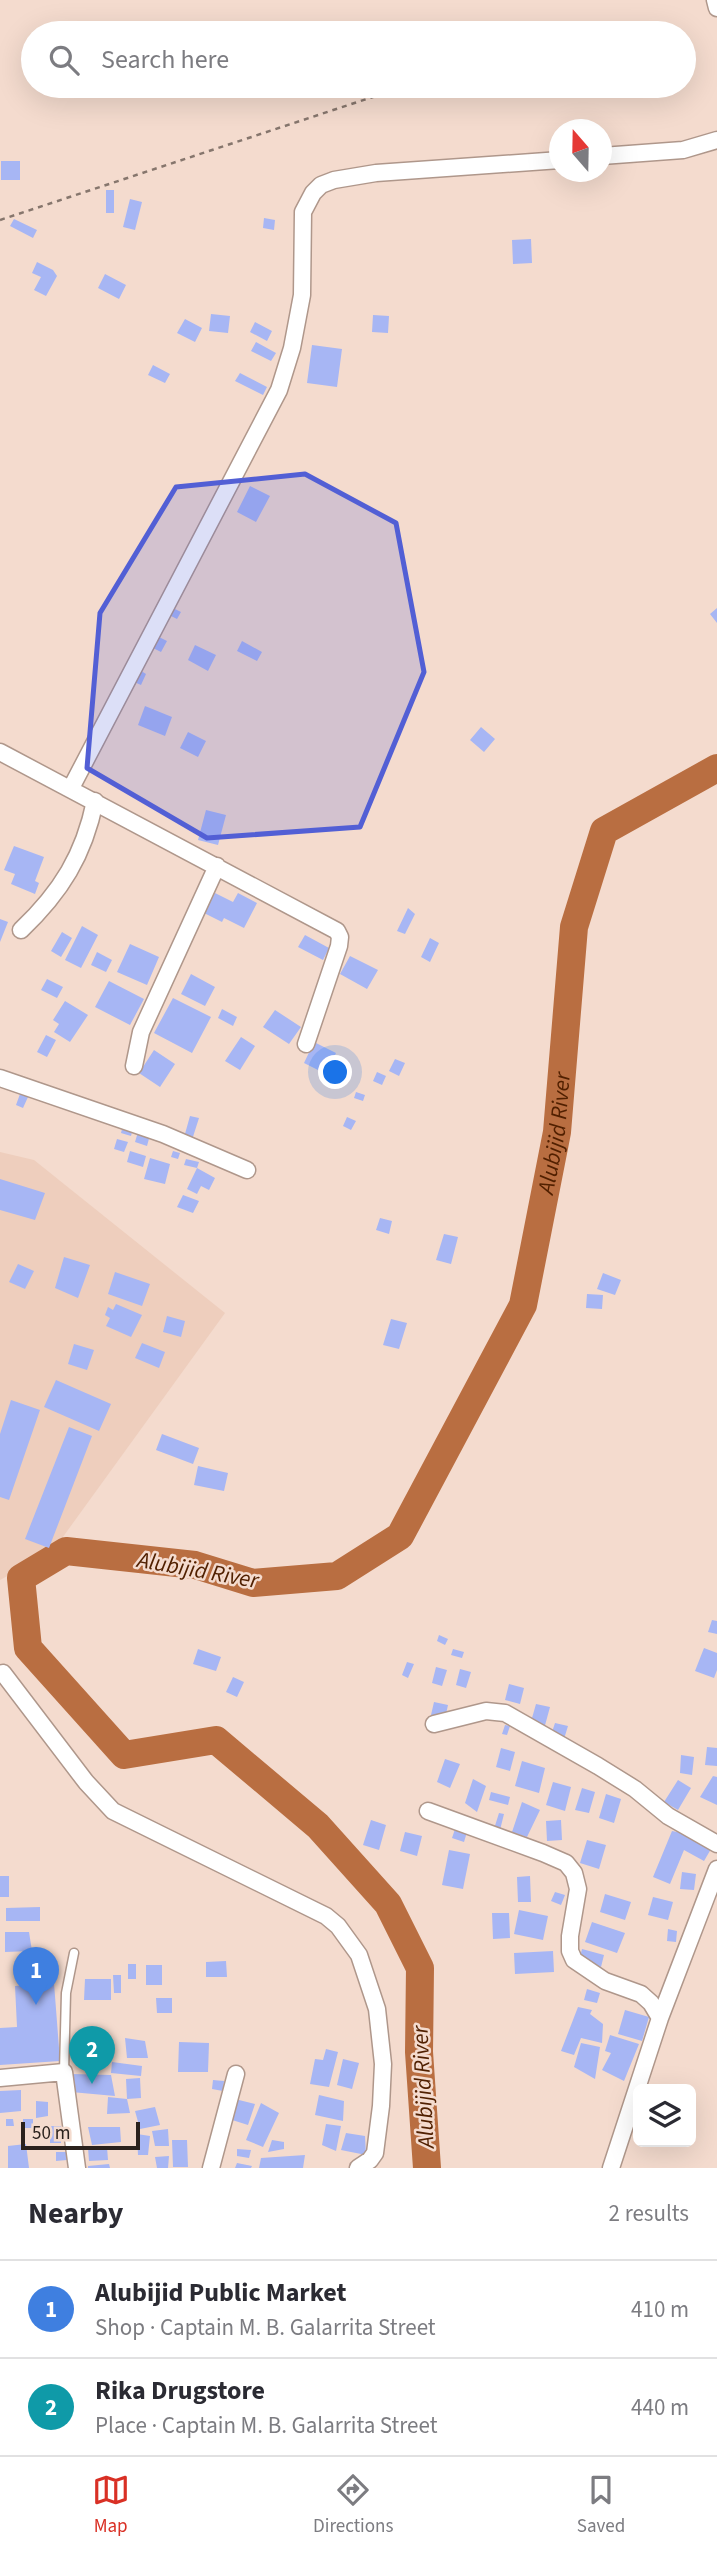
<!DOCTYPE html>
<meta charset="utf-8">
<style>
:root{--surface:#fff;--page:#f7f7f7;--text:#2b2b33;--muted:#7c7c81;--line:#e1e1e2;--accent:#d93025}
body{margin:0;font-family:"Source Sans 3",sans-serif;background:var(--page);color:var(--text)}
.controls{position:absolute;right:21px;bottom:21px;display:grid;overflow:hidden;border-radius:10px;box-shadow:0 7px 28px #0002}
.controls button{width:63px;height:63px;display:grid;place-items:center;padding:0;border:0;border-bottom:2px solid var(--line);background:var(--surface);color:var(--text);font:35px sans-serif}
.compass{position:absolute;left:549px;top:119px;width:63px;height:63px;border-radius:50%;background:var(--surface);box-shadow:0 7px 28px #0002;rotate:340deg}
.scale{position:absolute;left:21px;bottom:18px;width:119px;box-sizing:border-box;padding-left:7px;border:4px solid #2a211c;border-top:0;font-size:19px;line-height:24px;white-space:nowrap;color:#2a211c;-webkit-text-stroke:5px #f4dbce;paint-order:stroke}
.you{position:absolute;left:336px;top:1073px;width:24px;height:24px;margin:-18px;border:5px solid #fff;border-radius:50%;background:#1a73e8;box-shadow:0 0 0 10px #1a73e833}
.badge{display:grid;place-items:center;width:46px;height:46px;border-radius:50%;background:var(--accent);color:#fff;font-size:23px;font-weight:700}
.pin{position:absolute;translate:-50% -58px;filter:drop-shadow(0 2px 4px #0008)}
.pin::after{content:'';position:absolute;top:37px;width:24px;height:21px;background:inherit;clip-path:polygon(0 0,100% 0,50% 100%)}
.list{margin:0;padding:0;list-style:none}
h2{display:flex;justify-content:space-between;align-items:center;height:91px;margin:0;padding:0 28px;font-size:30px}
h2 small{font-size:23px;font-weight:400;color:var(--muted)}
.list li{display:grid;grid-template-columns:46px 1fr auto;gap:21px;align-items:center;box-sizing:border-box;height:98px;padding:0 28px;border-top:2px solid var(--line)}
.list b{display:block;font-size:26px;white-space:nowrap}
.list p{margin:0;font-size:23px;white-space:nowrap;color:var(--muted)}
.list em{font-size:23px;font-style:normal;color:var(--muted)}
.icon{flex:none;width:38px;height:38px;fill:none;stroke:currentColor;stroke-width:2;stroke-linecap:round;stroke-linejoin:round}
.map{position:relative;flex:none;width:717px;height:2168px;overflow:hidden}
.search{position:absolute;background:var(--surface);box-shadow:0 7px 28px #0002;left:21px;right:21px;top:21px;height:77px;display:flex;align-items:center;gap:18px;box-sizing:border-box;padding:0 24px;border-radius:38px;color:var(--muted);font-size:26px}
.sheet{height:287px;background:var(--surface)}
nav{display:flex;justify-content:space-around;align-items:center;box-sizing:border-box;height:98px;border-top:2px solid var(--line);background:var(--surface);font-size:19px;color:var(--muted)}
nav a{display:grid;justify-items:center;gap:4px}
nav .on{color:var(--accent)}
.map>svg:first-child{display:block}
.built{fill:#eecebd}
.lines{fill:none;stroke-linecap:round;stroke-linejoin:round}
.river{stroke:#b96e41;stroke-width:28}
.building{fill:#a7b6f4}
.service-casing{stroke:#af978b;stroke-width:11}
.minor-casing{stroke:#af978b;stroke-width:19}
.path{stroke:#86766d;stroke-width:2.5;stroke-dasharray:5 5;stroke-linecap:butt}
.service{stroke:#fff;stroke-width:8}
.minor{stroke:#fff;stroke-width:16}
.marked{fill:#525fd5;fill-opacity:0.2;stroke:#525fd5;stroke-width:5;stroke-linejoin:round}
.labels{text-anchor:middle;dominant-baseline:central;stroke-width:5;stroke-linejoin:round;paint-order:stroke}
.water-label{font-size:23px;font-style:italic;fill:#512000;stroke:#f4dbce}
</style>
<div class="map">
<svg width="717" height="2168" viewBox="0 0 717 2168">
<rect width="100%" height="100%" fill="#f4dbce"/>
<!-- built -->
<path class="built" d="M0,1152L34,1160L225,1313L52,1552L0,1580Z"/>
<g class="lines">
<!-- river -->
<path class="river" id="s1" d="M427,2168L419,2052L420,1968L388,1904L318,1826L216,1740L124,1755L28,1648L21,1578L66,1551L195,1565L253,1583L337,1576L400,1536L523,1305L557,1132L574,927L604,831L717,768"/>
</g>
<!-- building -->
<path class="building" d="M1,161H20V180H1Z
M106,190H114V213H106Z
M130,199L142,202L135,230L123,227Z
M264,218L275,220L274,230L263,228Z
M14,219L37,230L33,238L10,226Z
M531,239L532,263L513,264L512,240Z
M37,262L53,270L57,276L46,296L34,290L41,277L32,273Z
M105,274L126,285L119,299L98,288Z
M211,314L230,316L228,333L209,331Z
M373,315L389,316L388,333L372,332Z
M185,319L202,328L195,342L177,333Z
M255,322L272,331L267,341L250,332Z
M256,342L276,353L271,361L251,351Z
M312,345L342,349L337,387L307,383Z
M153,365L170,374L165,383L148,375Z
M240,373L267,387L263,395L235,381Z
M250,486L270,496L256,522L237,512Z
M171,607L181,612L177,619L167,614Z
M717,608V623L710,614Z
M153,634L167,641L161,652L147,645Z
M242,641L262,652L257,661L237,651Z
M195,645L216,655L208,671L188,660Z
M138,669L146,674L141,685L132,681Z
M145,706L172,717L165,736L138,725Z
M481,727L495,739L484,752L470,740Z
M188,732L206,741L198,757L180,748Z
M206,810L226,815L218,845L198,840Z
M14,846L44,857L35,881L39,883L35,894L11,884L15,874L4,870Z
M215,893L233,902L238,893L257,903L244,928L224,918L222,922L204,913Z
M408,908L415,914L405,934L397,931Z
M0,919L8,922L0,942Z
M82,926L98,935L81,968L65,960Z
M62,932L72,938L61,957L51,951Z
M305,935L329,948L323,960L298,947Z
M430,938L439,943L430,962L421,957Z
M130,944L159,957L147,985L117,972Z
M97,952L112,960L106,972L91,965Z
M350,956L378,970L367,989L340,974Z
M191,974L215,987L205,1006L181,994Z
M47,979L63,987L57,998L41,990Z
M109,981L144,999L130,1025L95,1007Z
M173,998L211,1017L192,1053L154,1033Z
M65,1001L88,1015L70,1042L54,1032L59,1024L53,1020Z
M222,1009L237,1017L233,1026L218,1018Z
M275,1010L301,1027L289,1044L263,1027Z
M46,1035L56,1040L47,1057L37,1052Z
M241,1037L255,1046L240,1070L225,1061Z
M314,1042L336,1053L326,1074L304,1063Z
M154,1050L175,1064L160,1087L139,1073Z
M395,1059L405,1063L399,1076L389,1071Z
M377,1072L386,1076L382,1085L373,1081Z
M356,1092L365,1095L363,1101L354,1098Z
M20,1094L28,1097L23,1108L16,1105Z
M190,1116L199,1118L191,1143L183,1141Z
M347,1117L356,1121L351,1130L343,1126Z
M123,1125L133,1128L131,1136L121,1133Z
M138,1132L150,1135L147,1146L135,1142Z
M117,1139L128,1142L124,1152L114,1149Z
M130,1151L146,1156L143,1167L127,1162Z
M173,1151L180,1153L178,1159L171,1157Z
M150,1158L170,1164L165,1184L144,1179Z
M186,1159L199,1162L197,1168L184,1165Z
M197,1168L215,1178L209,1190L201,1186L197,1194L187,1189Z
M0,1179L45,1193L35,1220L0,1210Z
M183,1195L199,1201L193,1213L177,1207Z
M380,1218L392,1221L389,1234L376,1230Z
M444,1234L458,1237L451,1264L436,1260Z
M64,1257L90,1265L78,1298L55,1288Z
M18,1264L34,1271L25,1289L9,1282Z
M115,1272L150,1284L142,1306L108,1294Z
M603,1273L621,1280L615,1295L597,1289Z
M587,1294L603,1295L602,1309L586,1308Z
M116,1304L142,1315L131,1337L106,1326L110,1318L105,1315L108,1307L113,1310Z
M167,1316L185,1321L181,1337L163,1332Z
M391,1319L407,1323L399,1349L383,1345Z
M142,1343L165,1352L159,1368L135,1358Z
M74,1344L94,1350L87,1370L68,1364Z
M56,1380L111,1404L99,1431L44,1407Z
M11,1400L40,1410L9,1500L0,1497V1434Z
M69,1427L92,1436L49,1548L25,1539Z
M162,1434L199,1448L193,1464L156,1450Z
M198,1466L228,1473L224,1491L194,1485Z
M712,1620L717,1621V1634L708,1632Z
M439,1635L448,1639L445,1645L437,1641Z
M704,1648L717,1653V1670L714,1678L695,1671Z
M198,1649L221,1657L216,1671L193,1664Z
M453,1649L464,1652L462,1658L451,1655Z
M407,1662L414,1664L408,1678L402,1675Z
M436,1667L447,1670L442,1686L432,1683Z
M460,1669L471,1672L466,1688L456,1685Z
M233,1677L244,1682L237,1697L226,1692Z
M509,1684L524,1688L520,1704L505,1700Z
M434,1702L448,1705L445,1719L431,1715Z
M536,1704L550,1707L544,1729L530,1725Z
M555,1723L568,1726L564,1739L551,1735Z
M505,1725L510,1726L507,1735L502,1734Z
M707,1747L717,1748V1766L705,1765Z
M501,1748L515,1752L510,1771L496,1767Z
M681,1755L694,1757L692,1775L680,1773Z
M445,1759L460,1764L450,1788L437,1782Z
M522,1761L545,1768L539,1793L515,1786Z
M713,1776L717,1777V1805L700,1797Z
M473,1779L486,1786L477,1812L465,1803Z
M678,1780L691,1788L678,1810L664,1802Z
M553,1782L571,1787L565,1811L546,1805Z
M582,1788L595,1792L589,1813L575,1810Z
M491,1792L510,1797L508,1805L489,1800Z
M606,1794L621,1799L614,1823L599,1818Z
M522,1802L540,1810L527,1837L512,1832Z
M499,1813L504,1814L500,1830L494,1829Z
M371,1820L386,1825L379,1850L363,1845Z
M561,1820L562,1840L547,1841L546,1821Z
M455,1829L467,1832L464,1842L452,1838Z
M672,1831L682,1833L711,1849L704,1861L684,1850L670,1884L653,1877Z
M405,1832L422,1836L417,1856L400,1851Z
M587,1840L606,1845L599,1869L580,1863Z
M449,1850L470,1854L463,1889L442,1885Z
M682,1872L696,1874L694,1890L680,1889Z
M0,1876H9V1897H0Z
M530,1876L531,1902H518L517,1877Z
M555,1892L565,1895L561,1905L551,1901Z
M605,1894L631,1902L625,1920L600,1912Z
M653,1897L673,1902L668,1920L648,1915Z
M40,1907V1921H6V1908Z
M519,1910L548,1916L543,1940L514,1934Z
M492,1913H509L510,1938L493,1939Z
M592,1922L625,1933L617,1953L585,1942Z
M668,1929L677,1931L676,1942L667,1941Z
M5,1932H29L32,1951L5,1952Z
M582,1949L604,1955L601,1967L579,1961Z
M553,1951L554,1972L515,1974L514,1953Z
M226,1961L227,1977H206V1962Z
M128,1964H136V1979H128Z
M146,1965H162V1985H146Z
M113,1975H121V1993H114Z
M85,1979H111V2000H84Z
M54,1983L60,2061L0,2065V2028L17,2027L15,1986Z
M587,1989L600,1993L597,2003L584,2000Z
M156,1998H172V2013H157Z
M578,2007L592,2010L590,2014L603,2024L602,2043L581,2038L574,2055L561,2051Z
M625,2010L649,2017L642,2041L618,2034Z
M84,2034H100V2057H84Z
M610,2035L639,2044L624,2081L602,2070L611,2053L605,2051Z
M125,2038L145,2041L148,2058H127Z
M179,2042L209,2043L208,2072H178Z
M581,2043L600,2047L595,2079L574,2067Z
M112,2045V2056H104V2046Z
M326,2049L338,2052L329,2087L310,2084L315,2059L323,2060Z
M343,2059L359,2063L352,2089L337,2085Z
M112,2062L142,2066L141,2076L111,2073Z
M71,2074L111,2075L115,2096L71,2092Z
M140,2078L141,2098L127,2099L130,2113L107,2114L108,2097L127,2099L126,2079Z
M213,2080L224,2081L223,2091L212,2089Z
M21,2090V2111L0,2113V2091Z
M319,2095L344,2101L343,2121L315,2115Z
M235,2099L255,2104L248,2125L229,2119Z
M36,2101L48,2102V2116L36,2118Z
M261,2103L279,2113L263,2147L246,2140Z
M155,2107L160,2125L140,2129L135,2111Z
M6,2119H13L14,2126H6Z
M23,2119H33V2128H23Z
M326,2124L341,2126L336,2151L322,2145Z
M50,2126H61V2143H50Z
M88,2127H120L121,2142L92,2145Z
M168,2129L169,2146H155L152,2131Z
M346,2133L365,2136L366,2155L341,2150Z
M137,2134L150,2136L148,2155H138Z
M172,2140H187L188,2167H173Z
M272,2140L284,2142V2149L268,2152Z
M26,2144L29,2168H8V2146Z
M107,2147L108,2160L89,2161L88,2148Z
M237,2149L251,2150L249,2158L237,2156Z
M56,2152H67V2160L56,2161Z
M305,2155L303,2168H259L261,2158Z
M169,2156L168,2168H157L155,2157Z
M237,2163L252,2166L251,2168H235Z
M109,2164L110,2168H88V2166Z"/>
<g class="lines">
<defs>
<path id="service" d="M64,2072L66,1993L74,1953"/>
<path id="minor" d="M715,0L717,8
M602,156L683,150L717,140
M0,752L337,931L340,937L339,946L306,1044
M71,788L279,390L292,348L302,295L303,212L313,193L321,185L334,180L376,173L560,160
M21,930C61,892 84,855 95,801
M134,1066L141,1032L217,866
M0,1078L163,1134L247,1170
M3,1673L86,1782L113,1811L326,1916L338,1926L359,1955L377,2009L383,2064L381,2106L375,2153L370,2160L358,2168
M434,1724L486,1711L505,1713L598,1766L635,1789L668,1816L717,1844
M428,1811L543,1853L566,1863L574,1873L578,1889L570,1936V1951L574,1960L605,1981L641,1994L651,2003L660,2018
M0,2078L64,2072L77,2168
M211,2168L236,2074
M611,2168L660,2018L717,1869"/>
</defs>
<!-- service casing -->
<use href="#service" class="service-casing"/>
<!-- minor casing -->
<use href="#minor" class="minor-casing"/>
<!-- path -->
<path class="path" d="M0,220L406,86"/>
<!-- service -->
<use href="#service" class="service"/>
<!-- minor -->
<use href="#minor" class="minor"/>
</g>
<!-- marked area -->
<path class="marked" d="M305,474L396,523L424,672L360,827L207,838L87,768L100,613L176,487Z"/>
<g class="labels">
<!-- water labels -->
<g class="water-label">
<text stroke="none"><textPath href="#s1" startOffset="1656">Alubijid River</textPath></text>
<text transform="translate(198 1570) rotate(10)">Alubijid River</text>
<text transform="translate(423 2087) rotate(-93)">Alubijid River</text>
</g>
</g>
</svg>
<div class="controls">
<button><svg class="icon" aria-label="layers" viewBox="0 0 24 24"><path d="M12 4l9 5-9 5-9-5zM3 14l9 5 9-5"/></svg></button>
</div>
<svg class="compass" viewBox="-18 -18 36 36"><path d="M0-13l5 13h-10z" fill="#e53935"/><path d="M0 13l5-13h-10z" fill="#7c7c81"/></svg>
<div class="scale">50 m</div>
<div class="you"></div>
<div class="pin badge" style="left:36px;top:2005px;background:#3f7fe0">1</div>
<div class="pin badge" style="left:92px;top:2084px;background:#0f9aa8">2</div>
<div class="search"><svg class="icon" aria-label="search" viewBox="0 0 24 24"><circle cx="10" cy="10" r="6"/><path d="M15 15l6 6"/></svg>Search here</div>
</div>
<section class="sheet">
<h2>Nearby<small>2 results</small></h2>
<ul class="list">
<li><span class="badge" style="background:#3f7fe0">1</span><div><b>Alubijid Public Market</b><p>Shop · Captain M. B. Galarrita Street</p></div><em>410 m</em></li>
<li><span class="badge" style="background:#0f9aa8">2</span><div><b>Rika Drugstore</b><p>Place · Captain M. B. Galarrita Street</p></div><em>440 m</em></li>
</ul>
</section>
<nav>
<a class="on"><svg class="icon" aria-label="map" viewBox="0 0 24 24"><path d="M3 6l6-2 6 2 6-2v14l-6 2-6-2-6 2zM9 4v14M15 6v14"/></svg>Map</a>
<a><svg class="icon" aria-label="directions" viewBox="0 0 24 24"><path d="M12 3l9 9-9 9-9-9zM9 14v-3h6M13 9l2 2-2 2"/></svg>Directions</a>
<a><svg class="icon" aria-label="saved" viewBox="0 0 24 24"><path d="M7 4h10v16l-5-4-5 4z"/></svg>Saved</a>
</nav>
